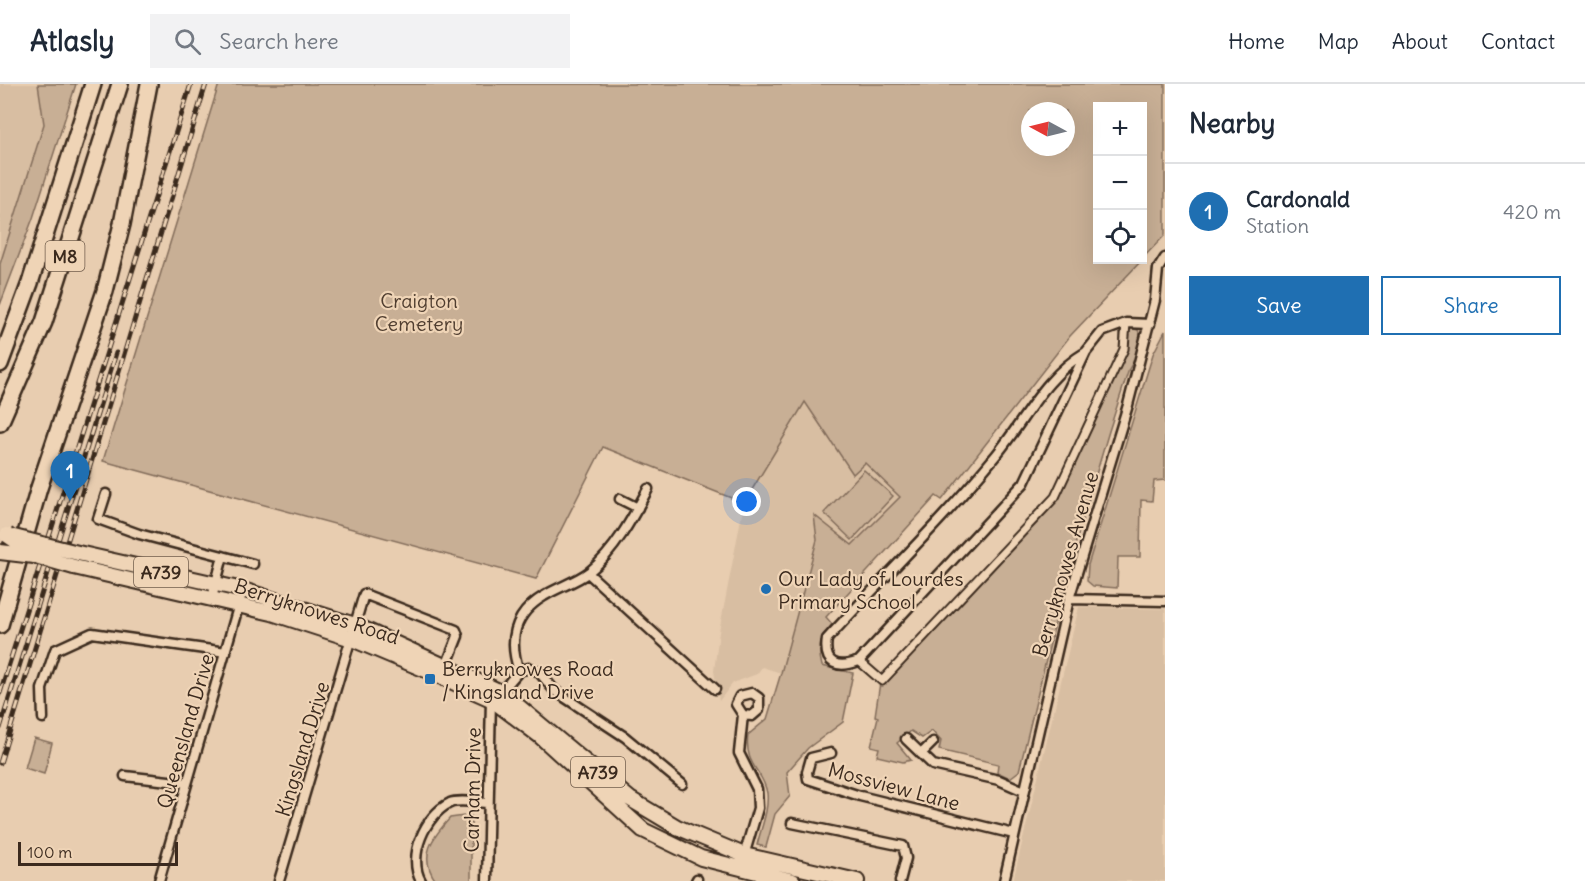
<!DOCTYPE html>
<meta charset="utf-8">
<style>
:root{--surface:#fff;--page:#f2f2f3;--text:#1f2937;--muted:#747a83;--line:#e0e1e3;--accent:#1f6fb2}
body{margin:0;font-family:Delius,sans-serif;background:var(--page);color:var(--text)}
.controls{position:absolute;right:18px;top:18px;display:grid;overflow:hidden;border-radius:0px;box-shadow:0 6px 24px #0002}
.controls button{width:54px;height:54px;display:grid;place-items:center;padding:0;border:0;border-bottom:2px solid var(--line);background:var(--surface);color:var(--text);font:30px sans-serif}
.compass{position:absolute;left:1021px;top:18px;width:54px;height:54px;border-radius:50%;background:var(--surface);box-shadow:0 6px 24px #0002;rotate:277deg}
.scale{position:absolute;left:18px;bottom:15px;width:160px;box-sizing:border-box;padding-left:6px;border:3px solid #3b2a1e;border-top:0;font-size:16px;line-height:21px;white-space:nowrap;color:#3b2a1e;-webkit-text-stroke:4px #efd4b6;paint-order:stroke}
.you{position:absolute;left:747px;top:418px;width:21px;height:21px;margin:-15px;border:4px solid #fff;border-radius:50%;background:#1a73e8;box-shadow:0 0 0 9px #1a73e833}
.badge{display:grid;place-items:center;width:39px;height:39px;border-radius:50%;background:var(--accent);color:#fff;font-size:20px;font-weight:700}
.pin{position:absolute;translate:-50% -50px;filter:drop-shadow(0 2px 3px #0008)}
.pin::after{content:'';position:absolute;top:32px;width:21px;height:18px;background:inherit;clip-path:polygon(0 0,100% 0,50% 100%)}
.list{margin:0;padding:0;list-style:none}
h2{display:flex;justify-content:space-between;align-items:center;height:78px;margin:0;padding:0 24px;font-size:26px}
h2 small{font-size:20px;font-weight:400;color:var(--muted)}
.list li{display:grid;grid-template-columns:39px 1fr auto;gap:18px;align-items:center;box-sizing:border-box;height:96px;padding:0 24px;border-top:2px solid var(--line)}
.list b{display:block;font-size:22px;white-space:nowrap}
.list p{margin:0;font-size:20px;white-space:nowrap;color:var(--muted)}
.list em{font-size:20px;font-style:normal;color:var(--muted)}
.actions{display:flex;gap:12px;padding:18px 24px}
.actions a{flex:1;padding:14px 0;border:2px solid var(--accent);border-radius:0px;text-align:center;font-size:21px;color:var(--accent)}
.actions .main{background:var(--accent);color:#fff}
.icon{flex:none;width:33px;height:33px;fill:none;stroke:currentColor;stroke-width:2;stroke-linecap:round;stroke-linejoin:round}
.map{position:relative;flex:none;width:1165px;height:797px;overflow:hidden}
header{display:flex;align-items:center;gap:36px;box-sizing:border-box;height:84px;padding:0 30px;background:var(--surface);border-bottom:2px solid var(--line)}
header strong{font-size:28px}
nav{display:flex;gap:33px;margin-inline-start:auto;font-size:21px}
.search{width:420px;height:54px;background:var(--page);display:flex;align-items:center;gap:15px;box-sizing:border-box;padding:0 21px;border-radius:0px;color:var(--muted);font-size:22px}
main{display:flex}
aside{flex:1;background:var(--surface)}
.map>svg:first-child{display:block}
.built{fill:#d8bea2}
.green{fill:#c8af95;stroke:#826c5a;stroke-width:1.5;fill-rule:evenodd}
.lines{fill:none;stroke-linecap:round;stroke-linejoin:round}
.pedestrian-casing{stroke:#3b2a1e;stroke-width:11}
.minor-casing{stroke:#3b2a1e;stroke-width:13}
.primary-casing{stroke:#3b2a1e;stroke-width:18}
.motorway-casing{stroke:#3b2a1e;stroke-width:20}
.pedestrian{stroke:#efd4b6;stroke-width:7}
.minor{stroke:#efd4b6;stroke-width:8}
.primary{stroke:#efd4b6;stroke-width:14}
.motorway{stroke:#efd4b6;stroke-width:15}
.rail-casing{stroke:#3b2a1e;stroke-width:5}
.rail{stroke:#efd4b6;stroke-width:3;stroke-dasharray:9;stroke-linecap:butt}
.primary-bridge-casing{stroke:#3b2a1e;stroke-width:18;stroke-linecap:butt}
.primary-bridge{stroke:#efd4b6;stroke-width:14}
.poi-dot{fill:#1f6fb2;stroke:#efd4b6;stroke-width:2}
.labels{text-anchor:middle;dominant-baseline:central;stroke-width:4.5;stroke-linejoin:round;paint-order:stroke}
.shield{fill:#efd4b6;stroke:#715d4c;stroke-width:1.5}
.shield-label{font-size:18px;font-weight:bold;fill:#3b2a1e}
.park-label{font-size:20px;fill:#503e30;stroke:#efd4b6}
.street-label{font-size:20px;fill:#3b2a1e;stroke:#efd4b6}
.poi-label{font-size:20px;fill:#3b2a1e;stroke:#efd4b6;text-anchor:start}
</style>
<header>
<strong>Atlasly</strong>
<div class="search"><svg class="icon" aria-label="search" viewBox="0 0 24 24"><circle cx="10" cy="10" r="6"/><path d="M15 15l6 6"/></svg>Search here</div>
<nav><a>Home</a><a>Map</a><a>About</a><a>Contact</a></nav>
</header>
<main>
<div class="map">
<svg width="1165" height="797" viewBox="0 0 1165 797">
<rect width="100%" height="100%" fill="#e8cdb0"/>
<filter id="ink" filterUnits="userSpaceOnUse"><feTurbulence type="fractalNoise" baseFrequency=".0167" numOctaves="2"/><feDisplacementMap in="SourceGraphic" scale="12" xChannelSelector="R" yChannelSelector="G"/><feConvolveMatrix kernelMatrix="1 2 1 2 8 2 1 2 1" color-interpolation-filters="sRGB"/></filter>
<g filter="url(#ink)">
<!-- built -->
<path class="built" d="M0,0H38L44,40L0,180Z
M804,318L853,389L865,379L900,413L852,462L814,432L817,456L781,589L762,583L757,590L733,599L719,617L714,587L719,548L744,419Z
M1079,523L1165,525V797H1013Z"/>
<!-- green -->
<path class="green" d="M38,0H76L33,134L0,221V180L44,40Z
M219,0H1165V151L1142,175V22H1098V176H1142L1070,252L942,416L936,412L826,533L832,540C820,556 817,563 822,582L853,589L843,638L808,664L787,688L790,712L775,730L766,763L757,761C761,744 769,726 767,709C763,686 744,682 748,651L767,635L781,589L817,456L814,431L852,461L900,413L865,379L853,390L805,318L744,419L603,363L536,495L103,377ZM1030,27H1066V63H1030Z
M1131,244L1138,246L1141,254L1138,270L1129,285L1109,347L1070,478L1019,687L1010,694L997,688L998,680L939,666L941,657L932,647L922,654L911,647L897,659L911,676L903,678L877,672L879,664L871,662L878,633L875,632L881,592L1052,411L1120,265V247Z
M1165,247V396L1154,397L1152,417L1141,416L1140,473H1118L1117,504L1093,502L1087,497L1088,481L1153,270Z
M864,386L893,412L852,456L824,429Z
M34,654L52,659L44,690L25,684Z
M471,731V797H436C418,772 432,754 450,734Z"/>
<g class="lines">
<defs>
<path id="pedestrian" d="M859,577L882,597L1055,413L1124,265L1126,239"/>
<path id="minor" d="M1086,268C1044,293 1027,333 997,370C944,435 883,494 827,555C823,581 838,585 859,577L1024,399L1086,268L1102,248L1126,239L1150,240
M106,410L98,435L139,450L253,480
M620,415L638,424
M588,489L715,605
M212,514L223,472
M1069,515L1165,517
M519,587C508,555 514,530 544,512C558,503 576,498 589,488C615,467 633,433 648,405
M743,631L752,632L759,626V614L752,609L740,612L736,620L743,631L739,669L757,705L758,724L743,775
M43,634L42,605L55,566L92,549L226,568
M906,655L933,681L999,696L1024,707
M831,669L811,674L807,688L808,695L860,712L1014,750
M921,670L933,658
M125,692L186,699
M792,739L903,762L906,774L900,797
M159,797L243,506
M279,797L364,510L456,546L458,552L445,585
M421,797C407,773 425,731 450,719C459,715 478,719 488,719
M487,797L491,615L501,608L519,587L529,584L538,587L555,607L625,653L682,700
M696,797L697,795
M1004,797L1069,515L1128,321L1155,216L1158,185L1165,174"/>
<path id="primary" d="M78,469L243,506L355,541L501,608L630,715L677,743L744,771L857,797
M74,483L272,529L352,555L433,589L491,615L540,652L643,746L701,774L793,797"/>
<path id="motorway" d="M0,280L30,199L93,0
M0,339L44,238L120,0
M0,541L39,404L105,207L122,140L149,0"/>
</defs>
<!-- pedestrian casing -->
<use href="#pedestrian" class="pedestrian-casing"/>
<!-- minor casing -->
<use href="#minor" class="minor-casing"/>
<!-- primary casing -->
<use href="#primary" class="primary-casing"/>
<!-- motorway casing -->
<use href="#motorway" class="motorway-casing"/>
<!-- pedestrian -->
<use href="#pedestrian" class="pedestrian"/>
<!-- minor -->
<use href="#minor" class="minor"/>
<!-- primary -->
<use href="#primary" class="primary"/>
<!-- motorway -->
<use href="#motorway" class="motorway"/>
<defs>
<path id="rail" d="M0,609L191,0
M0,644L116,269
M0,679L206,0"/>
</defs>
<!-- rail casing -->
<use href="#rail" class="rail-casing"/>
<!-- rail -->
<use href="#rail" class="rail"/>
<defs>
<path id="primary-bridge" d="M7,451L39,473L74,483
M14,453L78,469
M0,468L34,472"/>
</defs>
<!-- primary-bridge casing -->
<use href="#primary-bridge" class="primary-bridge-casing"/>
<!-- primary-bridge -->
<use href="#primary-bridge" class="primary-bridge"/>
</g>
</g>
<!-- markers -->
<g class="poi-dot">
<circle cx="766" cy="505" r="6"/>
<rect x="424" y="589" width="12" height="12" rx="3"/>
</g>
<g class="labels">
<!-- shield labels -->
<g class="shield">
<rect x="45.5" y="157" width="39" height="30" rx="4.5"/>
<rect x="134" y="473" width="54" height="30" rx="4.5"/>
<rect x="571" y="673" width="54" height="30" rx="4.5"/>
</g>
<g class="shield-label">
<text x="65" y="172">M8</text>
<text x="161" y="488">A739</text>
<text x="598" y="688">A739</text>
</g>
<!-- park labels -->
<g class="park-label">
<text x="419" y="216">Craigton<tspan x="419" dy="23">Cemetery</tspan></text>
</g>
<!-- street labels -->
<g class="street-label">
<text transform="translate(1065 480) rotate(-74)">Berryknowes Avenue</text>
<text transform="translate(317 527) rotate(18)">Berryknowes Road</text>
<text transform="translate(185 647) rotate(-74)">Queensland Drive</text>
<text transform="translate(302 665) rotate(-73)">Kingsland Drive</text>
<text transform="translate(894 702) rotate(15)">Mossview Lane</text>
<text transform="translate(472 706) rotate(-89)">Carham Drive</text>
</g>
<!-- poi labels -->
<g class="poi-label">
<text x="778" y="494">Our Lady of Lourdes<tspan x="778" dy="23">Primary School</tspan></text>
<text x="442" y="584">Berryknowes Road<tspan x="442" dy="23">/ Kingsland Drive</tspan></text>
</g>
</g>
</svg>
<div class="controls">
<button>+</button>
<button>−</button>
<button><svg class="icon" aria-label="locate" viewBox="0 0 24 24"><circle cx="12" cy="12" r="6"/><path d="M12 2v4M12 18v4M2 12h4M18 12h4"/></svg></button>
</div>
<svg class="compass" viewBox="-18 -18 36 36"><path d="M0-13l5 13h-10z" fill="#e53935"/><path d="M0 13l5-13h-10z" fill="#747a83"/></svg>
<div class="scale">100 m</div>
<div class="you"></div>
<div class="pin badge" style="left:70px;top:417px">1</div>
</div>
<aside>
<h2>Nearby<small></small></h2>
<ul class="list">
<li><span class="badge">1</span><div><b>Cardonald</b><p>Station</p></div><em>420 m</em></li>
</ul>
<div class="actions"><a class="main">Save</a><a>Share</a></div>
</aside>
</main>
